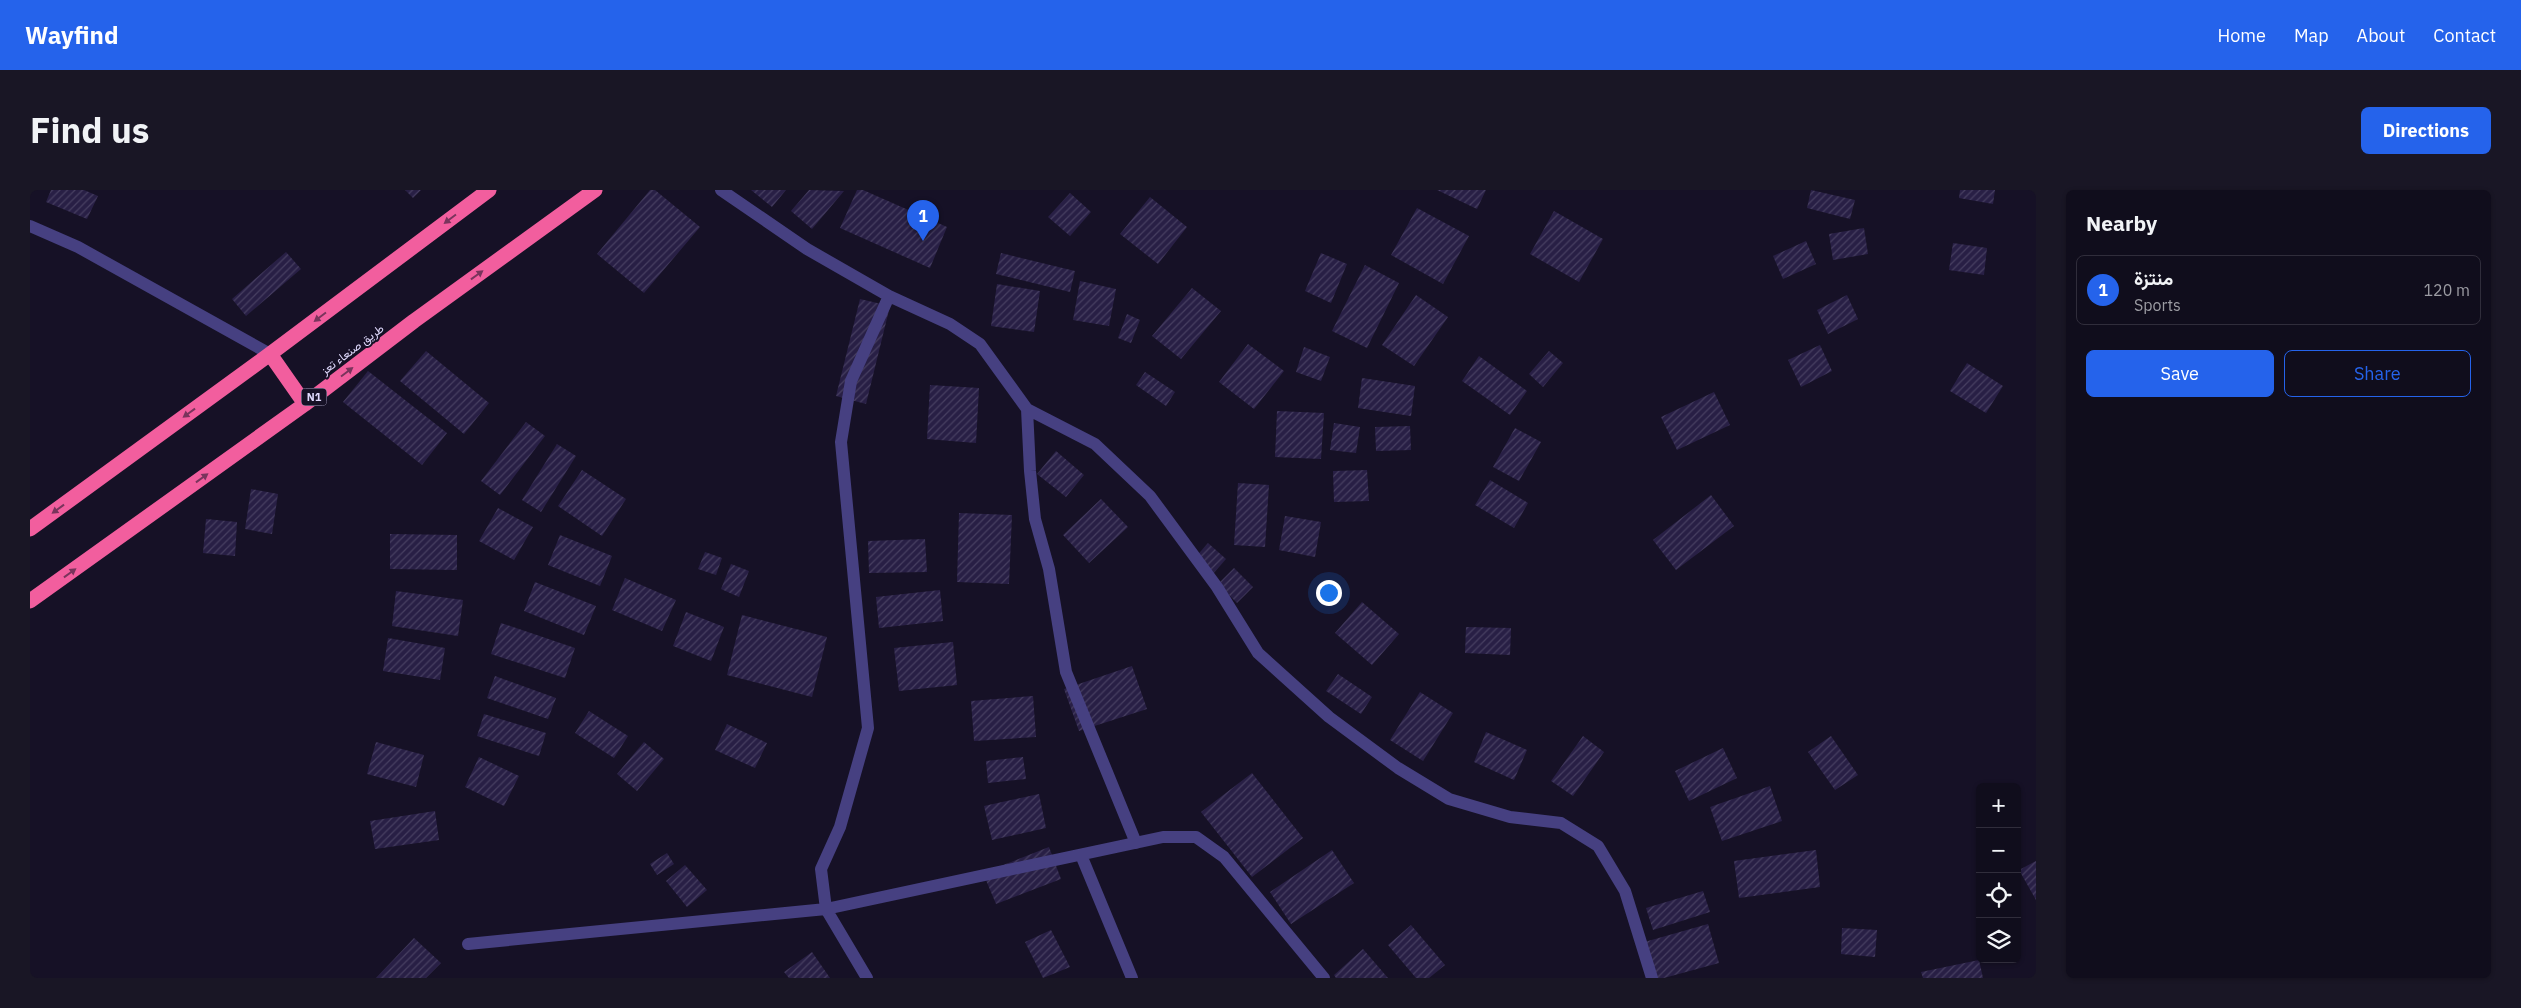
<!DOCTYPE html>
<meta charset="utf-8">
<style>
:root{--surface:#100d1c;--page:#191625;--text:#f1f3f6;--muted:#9c9ca3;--line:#302d3b;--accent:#2563eb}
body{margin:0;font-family:"IBM Plex Sans",Vazirmatn,sans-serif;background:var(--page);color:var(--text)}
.controls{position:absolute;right:15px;bottom:15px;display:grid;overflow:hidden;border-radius:8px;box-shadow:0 1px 4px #0004}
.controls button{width:45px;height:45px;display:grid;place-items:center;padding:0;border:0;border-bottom:1px solid var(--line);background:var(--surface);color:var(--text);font:25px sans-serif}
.you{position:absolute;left:1298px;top:402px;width:18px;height:18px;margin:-12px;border:4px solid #fff;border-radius:50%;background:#1a73e8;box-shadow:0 0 0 8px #1a73e833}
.badge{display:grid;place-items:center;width:32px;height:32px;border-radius:50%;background:var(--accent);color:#fff;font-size:16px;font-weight:700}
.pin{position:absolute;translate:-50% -41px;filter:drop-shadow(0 1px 2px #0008)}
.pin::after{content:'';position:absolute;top:26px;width:18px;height:15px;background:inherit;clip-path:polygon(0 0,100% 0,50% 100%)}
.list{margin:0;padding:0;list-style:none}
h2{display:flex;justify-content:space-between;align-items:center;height:65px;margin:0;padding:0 20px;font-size:21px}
h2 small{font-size:16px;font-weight:400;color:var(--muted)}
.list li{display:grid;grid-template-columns:32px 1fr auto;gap:15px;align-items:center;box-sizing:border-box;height:70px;margin:0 10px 10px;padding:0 10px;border:1px solid var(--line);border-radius:8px}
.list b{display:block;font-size:19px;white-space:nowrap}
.list p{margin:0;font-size:16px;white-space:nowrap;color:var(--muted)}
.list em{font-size:16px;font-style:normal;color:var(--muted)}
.actions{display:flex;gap:10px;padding:15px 20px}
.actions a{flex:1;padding:11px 0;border:1px solid var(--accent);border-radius:8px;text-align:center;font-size:18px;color:var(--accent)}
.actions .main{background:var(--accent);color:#fff}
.icon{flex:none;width:28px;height:28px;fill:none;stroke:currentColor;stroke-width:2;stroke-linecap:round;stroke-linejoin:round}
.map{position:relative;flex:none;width:2006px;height:788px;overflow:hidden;border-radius:8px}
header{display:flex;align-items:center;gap:30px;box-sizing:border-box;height:70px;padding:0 25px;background:var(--accent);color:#fff}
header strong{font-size:24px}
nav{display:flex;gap:28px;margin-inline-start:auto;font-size:18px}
.intro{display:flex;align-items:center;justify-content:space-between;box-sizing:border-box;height:120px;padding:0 30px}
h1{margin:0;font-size:35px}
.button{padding:12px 22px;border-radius:8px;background:var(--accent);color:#fff;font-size:18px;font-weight:700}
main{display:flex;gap:30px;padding:0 30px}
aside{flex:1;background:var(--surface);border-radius:8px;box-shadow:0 1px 4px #0004}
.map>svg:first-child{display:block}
.building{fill:url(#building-hatch)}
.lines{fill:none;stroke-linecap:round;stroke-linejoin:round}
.minor{stroke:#464081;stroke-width:12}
.highway{stroke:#f25e9e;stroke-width:15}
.oneway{fill:#79345c}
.labels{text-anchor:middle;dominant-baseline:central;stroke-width:4;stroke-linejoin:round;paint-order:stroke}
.shield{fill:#161126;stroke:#a39dbc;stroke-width:1}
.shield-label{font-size:11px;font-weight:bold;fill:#dfd9fc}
.street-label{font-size:12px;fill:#dfd9fc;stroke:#161126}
</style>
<header>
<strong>Wayfind</strong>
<nav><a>Home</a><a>Map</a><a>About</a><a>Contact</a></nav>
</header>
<div class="intro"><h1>Find us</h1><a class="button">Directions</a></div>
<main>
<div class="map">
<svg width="2006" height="788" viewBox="0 0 2006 788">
<defs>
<pattern id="building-hatch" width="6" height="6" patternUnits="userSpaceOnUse" patternTransform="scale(1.25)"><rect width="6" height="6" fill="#281f45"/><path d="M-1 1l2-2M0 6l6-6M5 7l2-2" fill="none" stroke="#473f61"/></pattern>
</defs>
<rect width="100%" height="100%" fill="#161126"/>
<!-- building -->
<path class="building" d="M21,0H54L68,6L57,29L16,12Z
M375,0H391L383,8Z
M620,0H625L670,37L614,103L567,64Z
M721,0H756L742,17Z
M779,0L814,1L782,39L761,21Z
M827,0H833L917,37L900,78L810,38Z
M1407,0H1456L1447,19Z
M1781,0L1825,10L1820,29L1777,18Z
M1930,0H1965L1963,14L1929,8Z
M1040,3L1061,22L1040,46L1018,27Z
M1120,7L1157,37L1128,74L1090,44Z
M1387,18L1439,46L1413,94L1361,65Z
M1524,21L1573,49L1549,92L1500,64Z
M1834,38L1838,64L1803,70L1799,44Z
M1776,51L1786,74L1753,89L1743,66Z
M1923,53L1957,58L1954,85L1919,80Z
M256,62L271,79L216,126L202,109Z
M971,63L1045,81L1040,102L966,84Z
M1291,63L1317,74L1301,113L1275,101Z
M1335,75L1369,93L1337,158L1302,141Z
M1050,91L1086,99L1079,136L1043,130Z
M967,94L1010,101L1004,142L961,136Z
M1162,98L1191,121L1151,169L1122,146Z
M1386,105L1418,127L1384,176L1352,155Z
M1817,105L1828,129L1798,144L1787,120Z
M830,109L860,116L836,214L806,206Z
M1097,124L1110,130L1101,153L1088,148Z
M1218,154L1254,181L1224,219L1189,192Z
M1790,155L1802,181L1771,197L1758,170Z
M1274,157L1300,167L1291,191L1266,182Z
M396,161L459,213L434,244L370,191Z
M1519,161L1533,173L1513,197L1499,184Z
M1449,166L1497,201L1480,225L1432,191Z
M1937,173L1973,196L1956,223L1920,201Z
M338,181L417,243L392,275L313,212Z
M1115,182L1145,202L1136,216L1106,195Z
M1332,188L1385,196L1381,226L1328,218Z
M900,195L949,198L946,253L897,249Z
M1684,202L1700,235L1647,260L1631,227Z
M1247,221L1294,223L1291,269L1245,267Z
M496,232L515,246L470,305L451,291Z
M1304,233L1330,237L1326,263L1300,260Z
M1380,236L1381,260L1346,261L1345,237Z
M1485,238L1511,252L1489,291L1463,277Z
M527,254L546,266L511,322L492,310Z
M1026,261L1054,285L1036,307L1007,284Z
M552,280L596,309L572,346L528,316Z
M1337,280L1339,311L1304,312L1303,281Z
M1460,290L1498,313L1484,338L1445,315Z
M1208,293L1239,295L1235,357L1204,355Z
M221,299L248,304L242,344L215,339Z
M1681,305L1704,336L1646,380L1623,350Z
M1071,309L1098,337L1059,373L1033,345Z
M468,318L503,337L484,370L449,351Z
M929,323L982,325L979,394L927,392Z
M1255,326L1291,332L1285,367L1249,360Z
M176,329L207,332L205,366L173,363Z
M360,344L427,345V380L360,379Z
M530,345L582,366L570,396L518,375Z
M895,349L897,382L839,383L838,351Z
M1178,353L1196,369L1182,385L1164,369Z
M675,362L692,368L686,385L668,379Z
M701,374L719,381L709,407L691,399Z
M1204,378L1223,397L1207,413L1188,394Z
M595,388L646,410L632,441L582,420Z
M505,392L566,416L554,445L494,421Z
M910,400L913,431L849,438L846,407Z
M366,401L433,410L428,446L362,436Z
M1332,412L1369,444L1342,475L1305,443Z
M656,422L694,437L681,471L643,456Z
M712,425L797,447L782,507L697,485Z
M471,433L545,458L535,488L461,464Z
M1436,437L1481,438L1480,465L1435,463Z
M358,448L415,458L410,490L353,481Z
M923,452L927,495L869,501L864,458Z
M1102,476L1117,519L1049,541L1034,499Z
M1308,484L1342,507L1331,524L1296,501Z
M465,486L526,508L518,529L457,508Z
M1390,502L1423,523L1393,571L1360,550Z
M1003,506L1006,547L944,551L941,511Z
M559,521L598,546L584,568L545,543Z
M454,524L516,543L509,566L447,546Z
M697,534L737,553L725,578L685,560Z
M1456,542L1497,560L1484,590L1444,572Z
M1553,546L1574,562L1543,606L1521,591Z
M1801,546L1828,585L1805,600L1778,562Z
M346,552L394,565L386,597L337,584Z
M614,552L634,569L607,601L587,584Z
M1693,558L1707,588L1659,611L1645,581Z
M449,567L489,586L474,616L435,597Z
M993,567L996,589L958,593L956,571Z
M1222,583L1273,648L1222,687L1171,622Z
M1740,596L1752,631L1692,651L1680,617Z
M1009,604L1016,638L962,650L954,616Z
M405,621L409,650L345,659L340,631Z
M1019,657L1031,689L966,714L953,683Z
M1302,660L1324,693L1261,734L1240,702Z
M1786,660L1790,697L1709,708L1704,671Z
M637,663L644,674L627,685L620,674Z
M2006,671V710L1989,680Z
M655,675L677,700L657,717L636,691Z
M1673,701L1680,722L1623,740L1616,718Z
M1678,734L1689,773L1634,788H1621L1611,753Z
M1381,735L1415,775L1399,788H1386L1358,755Z
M1812,738L1847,740L1845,767L1811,764Z
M1021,740L1040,777L1013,788L995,752Z
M384,748L411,773L396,788H346Z
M1333,759L1358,788H1306L1304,785Z
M782,762L800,788H759L754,782Z
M1949,770L1953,788H1893L1891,782Z"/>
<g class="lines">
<!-- minor -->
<path class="minor" d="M691,0L777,59L859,106L920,134L950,154L997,219L1065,254L1120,306L1187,397L1228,463L1299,527L1368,578L1419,609L1480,627L1531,633L1568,656L1595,701L1622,788
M0,36L48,57L240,164
M997,219L1000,281L1005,329L1019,379L1036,482L1106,653
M1051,665L1102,788
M438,754L796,719L1133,647H1166L1194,667L1294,788
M837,788L796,719L791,679L810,637L838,538L811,252L821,191L859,106"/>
<!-- highway -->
<path class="highway" d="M240,164L275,214
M0,339L240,164L459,0
M0,411L275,214L384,131L565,0"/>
</g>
<!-- one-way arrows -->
<defs><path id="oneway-solid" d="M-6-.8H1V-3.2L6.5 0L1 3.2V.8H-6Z" transform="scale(1.25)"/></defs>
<g class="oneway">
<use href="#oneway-solid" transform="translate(420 29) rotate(143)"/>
<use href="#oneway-solid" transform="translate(447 85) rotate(-36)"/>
<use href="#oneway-solid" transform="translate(290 127) rotate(143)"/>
<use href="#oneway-solid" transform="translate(317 182) rotate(-37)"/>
<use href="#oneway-solid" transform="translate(159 223) rotate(144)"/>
<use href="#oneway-solid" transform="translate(172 288) rotate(-36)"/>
<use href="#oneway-solid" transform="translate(28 319) rotate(144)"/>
<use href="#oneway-solid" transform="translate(40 383) rotate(-36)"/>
</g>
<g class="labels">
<!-- shield labels -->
<rect class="shield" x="271.5" y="198.5" width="25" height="17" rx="4"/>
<g class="shield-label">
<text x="284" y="207">N1</text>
</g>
<!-- street labels -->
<g class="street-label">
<text transform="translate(322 159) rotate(-37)">طريق صنعاء تعز</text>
</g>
</g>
</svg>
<div class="controls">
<button>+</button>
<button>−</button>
<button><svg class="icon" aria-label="locate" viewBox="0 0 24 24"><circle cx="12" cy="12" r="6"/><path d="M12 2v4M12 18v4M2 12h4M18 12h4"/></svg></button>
<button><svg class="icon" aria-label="layers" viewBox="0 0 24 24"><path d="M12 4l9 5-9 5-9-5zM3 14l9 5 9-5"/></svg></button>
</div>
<div class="you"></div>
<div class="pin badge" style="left:893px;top:51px">1</div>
</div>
<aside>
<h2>Nearby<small></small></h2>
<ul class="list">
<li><span class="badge">1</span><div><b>منتزة</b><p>Sports</p></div><em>120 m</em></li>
</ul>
<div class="actions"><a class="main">Save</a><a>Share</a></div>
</aside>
</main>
